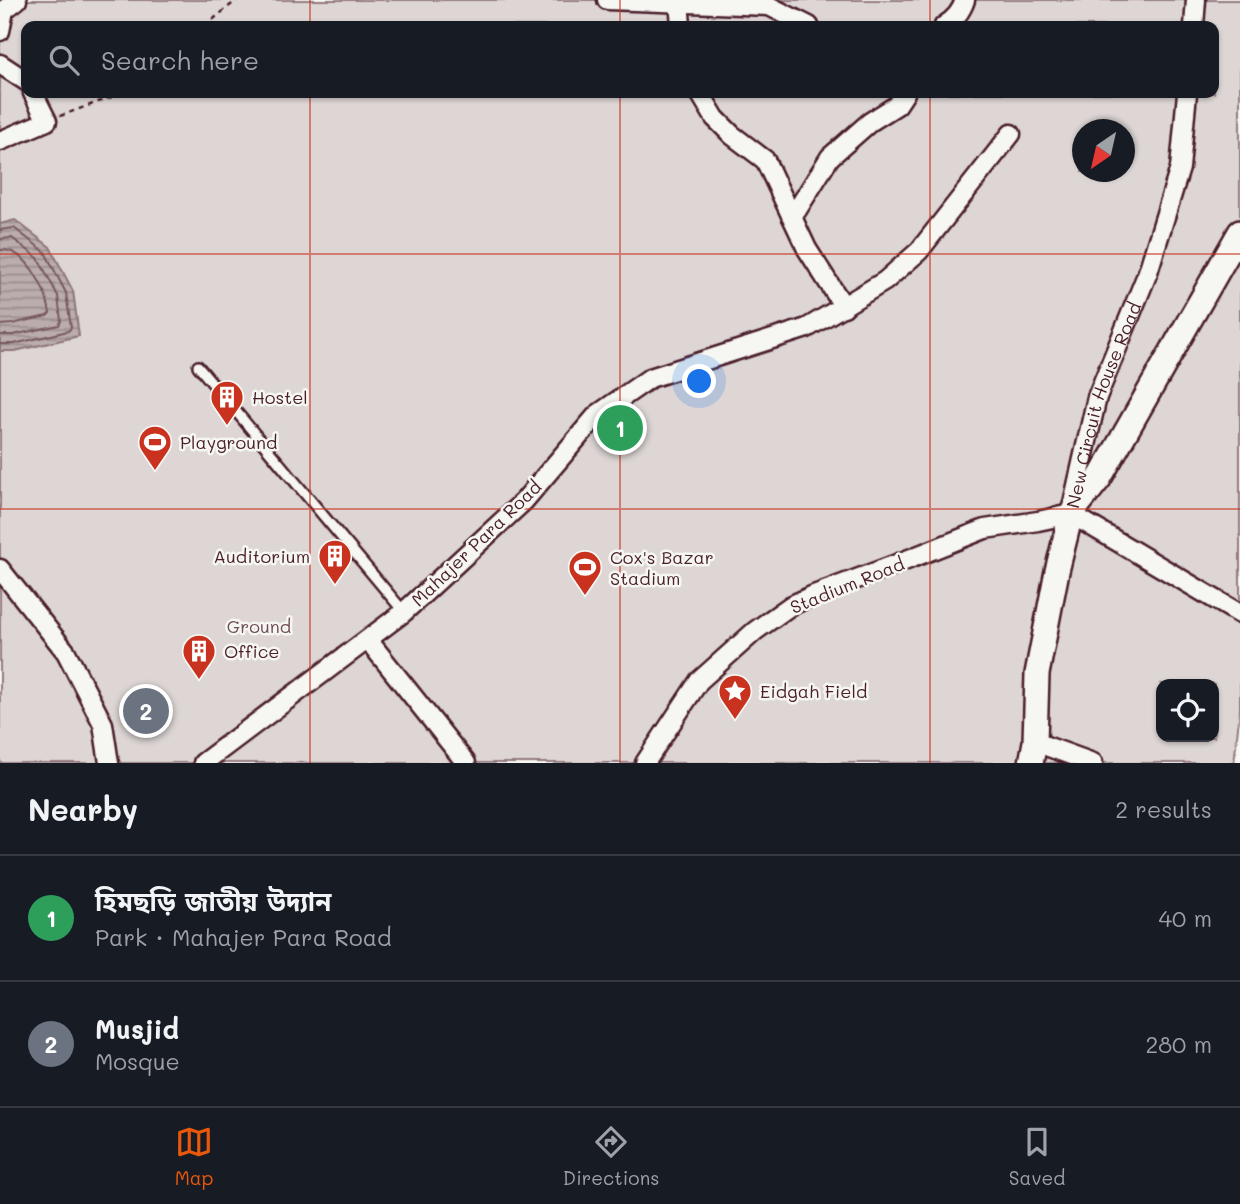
<!DOCTYPE html>
<meta charset="utf-8">
<style>
:root{--surface:#171b24;--page:#20242c;--text:#f1f3f6;--muted:#9ea1a6;--line:#363941;--accent:#ea580c}
body{margin:0;font-family:Mali,"Noto Sans Bengali",sans-serif;background:var(--page);color:var(--text)}
.controls{position:absolute;right:21px;bottom:21px;display:grid;overflow:hidden;border-radius:14px;box-shadow:0 2px 5px #0004}
.controls button{width:63px;height:63px;display:grid;place-items:center;padding:0;border:0;border-bottom:2px solid var(--line);background:var(--surface);color:var(--text);font:35px sans-serif}
.compass{position:absolute;left:1072px;top:119px;width:63px;height:63px;border-radius:50%;background:var(--surface);box-shadow:0 2px 5px #0004;rotate:214deg}
.you{position:absolute;left:700px;top:382px;width:24px;height:24px;margin:-18px;border:5px solid #fff;border-radius:50%;background:#1a73e8;box-shadow:0 0 0 10px #1a73e833}
.badge{display:grid;place-items:center;width:46px;height:46px;border-radius:50%;background:var(--accent);color:#fff;font-size:23px;font-weight:700}
.pin{position:absolute;translate:-50% -50%;border:4px solid #fff;box-shadow:0 2px 7px #0006}
.list{margin:0;padding:0;list-style:none}
h2{display:flex;justify-content:space-between;align-items:center;height:91px;margin:0;padding:0 28px;font-size:30px}
h2 small{font-size:23px;font-weight:400;color:var(--muted)}
.list li{display:grid;grid-template-columns:46px 1fr auto;gap:21px;align-items:center;box-sizing:border-box;height:126px;padding:0 28px;border-top:2px solid var(--line)}
.list b{display:block;font-size:26px;white-space:nowrap}
.list p{margin:0;font-size:23px;white-space:nowrap;color:var(--muted)}
.list em{font-size:23px;font-style:normal;color:var(--muted)}
.icon{flex:none;width:38px;height:38px;fill:none;stroke:currentColor;stroke-width:2;stroke-linecap:round;stroke-linejoin:round}
.map{position:relative;flex:none;width:1240px;height:763px;overflow:hidden}
.search{position:absolute;background:var(--surface);box-shadow:0 2px 5px #0004;left:21px;right:21px;top:21px;height:77px;display:flex;align-items:center;gap:18px;box-sizing:border-box;padding:0 24px;border-radius:14px;color:var(--muted);font-size:26px}
.sheet{height:343px;background:var(--surface)}
nav{display:flex;justify-content:space-around;align-items:center;box-sizing:border-box;height:98px;border-top:2px solid var(--line);background:var(--surface);font-size:19px;color:var(--muted)}
nav a{display:grid;justify-items:center;gap:4px}
nav .on{color:var(--accent)}
.map>svg:first-child{display:block}
.green{fill:#ddd6d5;stroke:#947a80;stroke-width:2;fill-rule:evenodd}
.water{fill:url(#water-rules);stroke:#8e747a;stroke-width:2}
.lines{fill:none;stroke-linecap:round;stroke-linejoin:round}
.shore{stroke:#77585f;stroke-width:2}
.service-casing{stroke:#4a1f2b;stroke-width:14}
.minor-casing{stroke:#4a1f2b;stroke-width:23}
.tertiary-casing{stroke:#4a1f2b;stroke-width:28}
.path{stroke:#4a1f2b;stroke-width:2.5;stroke-dasharray:5 5;stroke-linecap:butt}
.service{stroke:#f6f6f2;stroke-width:9}
.minor{stroke:#f6f6f2;stroke-width:18}
.tertiary{stroke:#f6f6f2;stroke-width:23}
.grid{fill:none;stroke:#c8321e;stroke-width:2;stroke-opacity:0.55}
.labels{text-anchor:middle;dominant-baseline:central;stroke-width:5;stroke-linejoin:round;paint-order:stroke}
.poi-label{font-size:18px;fill:#4a1f2b;stroke:#f6f6f2;text-anchor:start}
.street-label{font-size:18px;fill:#4a1f2b;stroke:#f6f6f2}
.park-label{font-size:18px;fill:#6f4d56;stroke:#f6f6f2}
</style>
<div class="map">
<svg width="1240" height="763" viewBox="0 0 1240 763">
<defs>
<pattern id="water-rules" width="6" height="5" patternUnits="userSpaceOnUse" patternTransform="scale(1.75)"><rect width="6" height="5" fill="#bbadae"/><path d="M0 2.5h6" fill="none" stroke="#9a8c8e"/></pattern>
</defs>
<rect width="100%" height="100%" fill="#f6f6f2"/>
<filter id="ink" filterUnits="userSpaceOnUse"><feTurbulence type="fractalNoise" baseFrequency=".0143" numOctaves="2"/><feDisplacementMap in="SourceGraphic" scale="14" xChannelSelector="R" yChannelSelector="G"/><feConvolveMatrix kernelMatrix="1 2 1 2 8 2 1 2 1" color-interpolation-filters="sRGB"/></filter>
<g filter="url(#ink)">
<!-- green -->
<path class="green" d="M0,0H1240V709L1234,763H0ZM26,26H1214V93H26ZM1082,130H1124V172H1082ZM1161,684H1214V737H1161Z"/>
<!-- water -->
<path class="water" d="M15,220L50,247L73,291L79,336L15,351H0V224Z"/>
<g class="lines">
<!-- shore -->
<path class="shore" d="M0,230L14,228L45,252L66,293L71,328L68,331L14,344H0
M0,239L12,238L38,258L58,296L61,321L59,325L13,335H0
M0,250C27,248 46,289 50,313L47,316L12,324L0,325"/>
<defs>
<path id="service" d="M198,366L404,612"/>
<g id="minor">
<path d="M607,0L769,6L809,26"/>
<path d="M679,0L681,26"/>
<path d="M944,26C955,19 961,12 965,0"/>
<path d="M1194,26L1196,0"/>
<path d="M0,31L4,10L17,0"/>
<path d="M0,64L26,81"/>
<path d="M700,93L715,118L732,135L765,160L807,249L844,307"/>
<path d="M0,141L47,121L33,93"/>
<path d="M791,215L797,210L830,157L870,122L897,105L905,93"/>
<path id="s1" d="M1071,512L1097,397L1148,272L1180,168L1187,93"/>
<path d="M1071,514L1240,614"/>
<path d="M0,569L66,652L103,724L109,763"/>
<path d="M368,640L466,763"/>
<path d="M1035,742L1093,763"/>
<path d="M203,763L404,612L524,501L597,415L650,378L807,328L885,281L919,251L1011,134"/>
<path d="M645,763L699,681L755,631L790,606L814,595L894,565L985,529L1038,521L1071,514"/>
</g>
<path id="tertiary" d="M1031,763L1035,742L1037,674L1057,571L1071,514L1099,479L1240,232"/>
</defs>
<!-- service casing -->
<use href="#service" class="service-casing"/>
<!-- minor casing -->
<use href="#minor" class="minor-casing"/>
<!-- tertiary casing -->
<use href="#tertiary" class="tertiary-casing"/>
<!-- path -->
<path class="path" d="M205,26L237,0
M60,116L123,93"/>
<!-- service -->
<use href="#service" class="service"/>
<!-- minor -->
<use href="#minor" class="minor"/>
<!-- tertiary -->
<use href="#tertiary" class="tertiary"/>
</g>
</g>
<!-- grid -->
<path class="grid" d="M310,0V26M620,0V26M930,0V26M310,93V763M620,93V763M930,93V763M0,254H1240M0,509H1240"/>
<!-- icons -->
<defs>
<symbol id="building-pin" viewBox="-11 -11 22 30"><path d="M0 17L-7.5 6A9.5 9.5 0 1 1 7.5 6Z" fill="#c8321e" stroke="#f6f6f2"/><path d="M-4-6H4V6H1V3H-1V6H-4ZM-2.5-4.3h1.7v1.8h-1.7ZM.8-4.3h1.7v1.8H.8ZM-2.5-1h1.7V.8h-1.7ZM.8-1h1.7V.8H.8Z" fill="#fff"/></symbol>
<symbol id="stadium-pin" viewBox="-11 -11 22 30"><path d="M0 17L-7.5 6A9.5 9.5 0 1 1 7.5 6Z" fill="#c8321e" stroke="#f6f6f2"/><path d="M0-5a6.5 5 0 1 0 0 10a6.5 5 0 1 0 0-10ZM-3.5-1.8h7v3.6h-7Z" fill="#fff"/></symbol>
<symbol id="sight-pin" viewBox="-11 -11 22 30"><path d="M0 17L-7.5 6A9.5 9.5 0 1 1 7.5 6Z" fill="#c8321e" stroke="#f6f6f2"/><path d="M0-6L1.8-2.2L6-1.7L2.9 1.2L3.7 5.4L0 3.3L-3.7 5.4L-2.9 1.2L-6-1.7L-1.8-2.2Z" fill="#fff"/></symbol>
</defs>
<g fill-rule="evenodd">
<use href="#building-pin" x="208" y="378" width="38" height="52"/>
<use href="#stadium-pin" x="136" y="423" width="38" height="52"/>
<use href="#building-pin" x="316" y="537" width="38" height="52"/>
<use href="#stadium-pin" x="566" y="548" width="38" height="52"/>
<use href="#building-pin" x="180" y="632" width="38" height="52"/>
<use href="#sight-pin" x="716" y="672" width="38" height="52"/>
</g>
<g class="labels">
<!-- poi labels -->
<g class="poi-label">
<text x="252" y="397">Hostel</text>
<text x="180" y="442">Playground</text>
<text x="310" y="556" text-anchor="end">Auditorium</text>
<text x="610" y="557">Cox's Bazar<tspan x="610" dy="21">Stadium</tspan></text>
<text x="224" y="651">Office</text>
<text x="760" y="691">Eidgah Field</text>
</g>
<!-- street labels -->
<g class="street-label">
<text stroke="none"><textPath href="#s1" startOffset="112">New Circuit House Road</textPath></text>
<text transform="translate(476 543) rotate(-44)">Mahajer Para Road</text>
<text transform="translate(847 585) rotate(-22)">Stadium Road</text>
</g>
<!-- park labels -->
<g class="park-label">
<text x="259" y="626">Ground</text>
</g>
</g>
</svg>
<div class="controls">
<button><svg class="icon" aria-label="locate" viewBox="0 0 24 24"><circle cx="12" cy="12" r="6"/><path d="M12 2v4M12 18v4M2 12h4M18 12h4"/></svg></button>
</div>
<svg class="compass" viewBox="-18 -18 36 36"><path d="M0-13l5 13h-10z" fill="#e53935"/><path d="M0 13l5-13h-10z" fill="#9ea1a6"/></svg>
<div class="you"></div>
<div class="pin badge" style="left:620px;top:428px;background:#2e9e5b">1</div>
<div class="pin badge" style="left:146px;top:711px;background:#6b7280">2</div>
<div class="search"><svg class="icon" aria-label="search" viewBox="0 0 24 24"><circle cx="10" cy="10" r="6"/><path d="M15 15l6 6"/></svg>Search here</div>
</div>
<section class="sheet">
<h2>Nearby<small>2 results</small></h2>
<ul class="list">
<li><span class="badge" style="background:#2e9e5b">1</span><div><b>হিমছড়ি জাতীয় উদ্যান</b><p>Park · Mahajer Para Road</p></div><em>40 m</em></li>
<li><span class="badge" style="background:#6b7280">2</span><div><b>Musjid</b><p>Mosque</p></div><em>280 m</em></li>
</ul>
</section>
<nav>
<a class="on"><svg class="icon" aria-label="map" viewBox="0 0 24 24"><path d="M3 6l6-2 6 2 6-2v14l-6 2-6-2-6 2zM9 4v14M15 6v14"/></svg>Map</a>
<a><svg class="icon" aria-label="directions" viewBox="0 0 24 24"><path d="M12 3l9 9-9 9-9-9zM9 14v-3h6M13 9l2 2-2 2"/></svg>Directions</a>
<a><svg class="icon" aria-label="saved" viewBox="0 0 24 24"><path d="M7 4h10v16l-5-4-5 4z"/></svg>Saved</a>
</nav>
